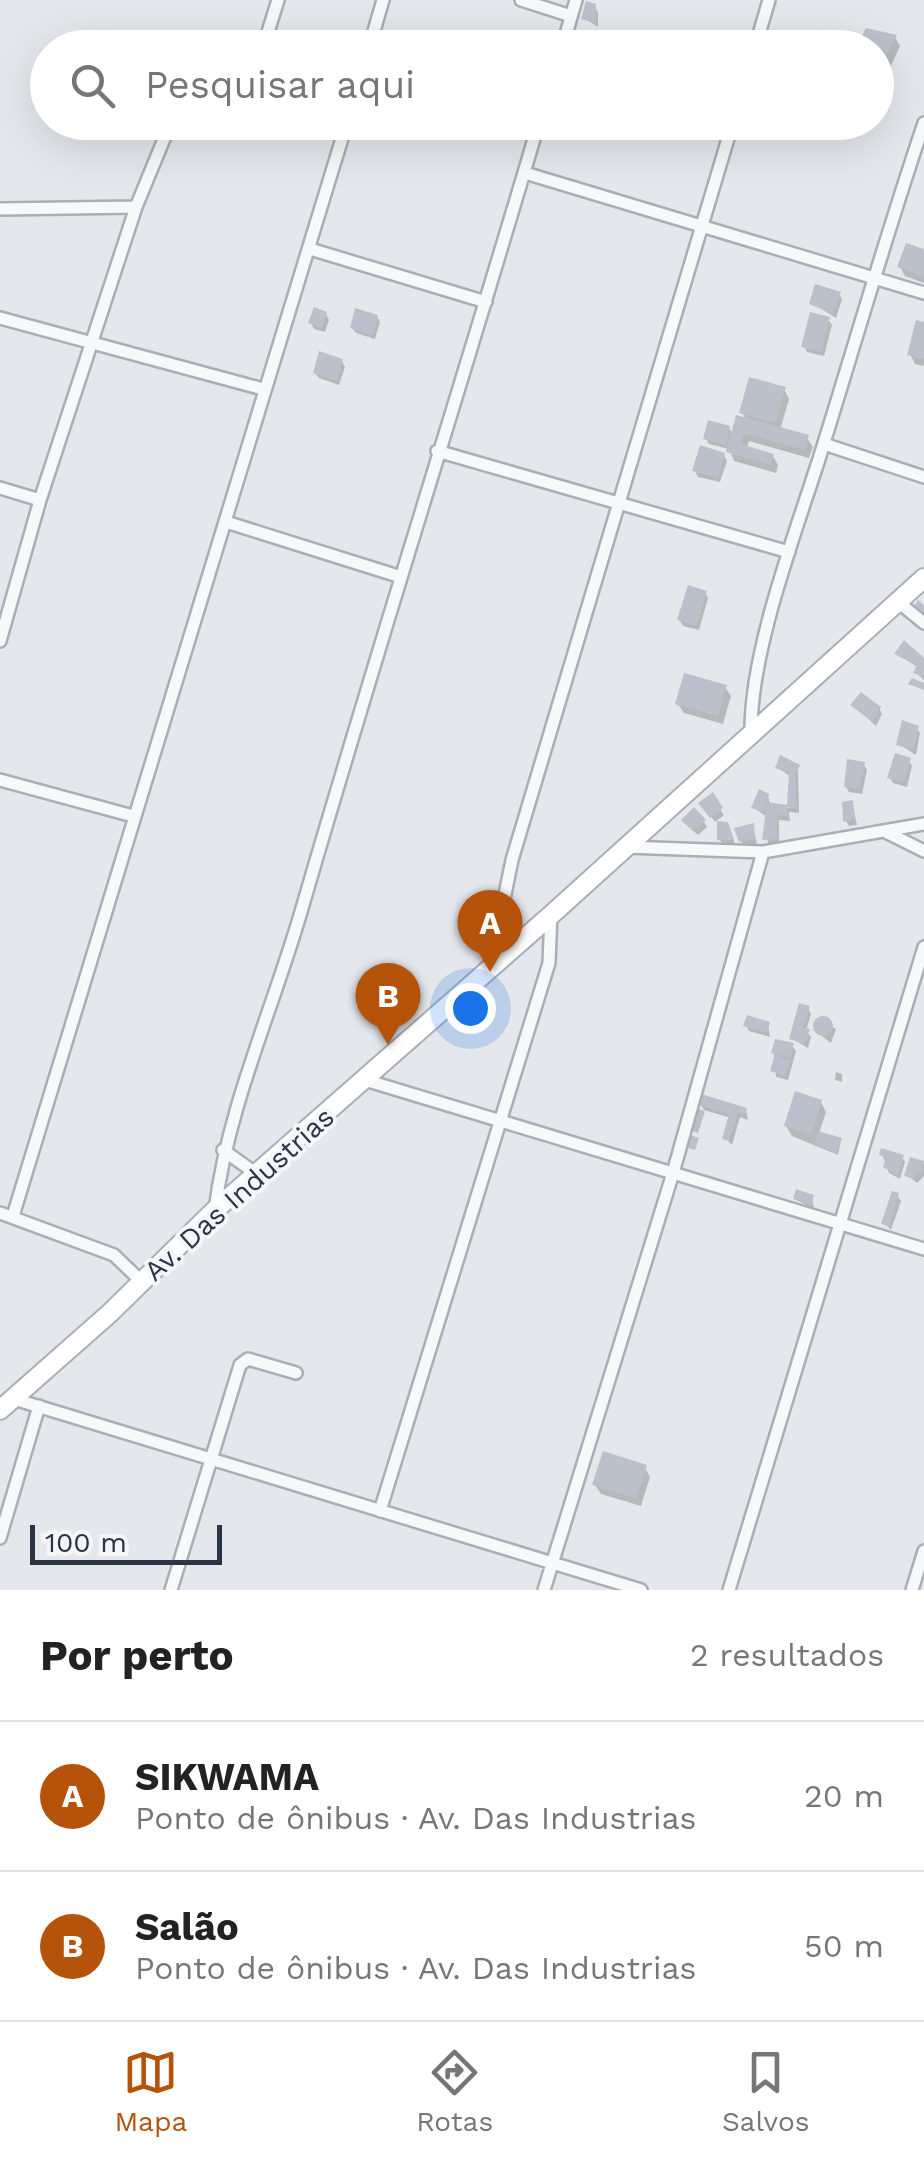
<!DOCTYPE html>
<html lang="pt">
<meta charset="utf-8">
<style>
:root{--surface:#fff;--page:#f6f6f6;--text:#222;--muted:#767676;--line:#e0e0e0;--accent:#b45309}
body{margin:0;font-family:"Work Sans",sans-serif;background:var(--page);color:var(--text)}
.scale{position:absolute;left:30px;bottom:25px;width:192px;box-sizing:border-box;padding-left:10px;border:5px solid #2b3445;border-top:0;font-size:28px;line-height:35px;white-space:nowrap;color:#2b3445;-webkit-text-stroke:8px #f4f6f9;paint-order:stroke}
.you{position:absolute;left:470px;top:1008px;width:35px;height:35px;margin:-25px;border:8px solid #fff;border-radius:50%;background:#1a73e8;box-shadow:0 0 0 15px #1a73e833}
.badge{display:grid;place-items:center;width:65px;height:65px;border-radius:50%;background:var(--accent);color:#fff;font-size:32px;font-weight:700}
.pin{position:absolute;translate:-50% -82px;filter:drop-shadow(0 2px 5px #0008)}
.pin::after{content:'';position:absolute;top:52px;width:35px;height:30px;background:inherit;clip-path:polygon(0 0,100% 0,50% 100%)}
.list{margin:0;padding:0;list-style:none}
h2{display:flex;justify-content:space-between;align-items:center;height:130px;margin:0;padding:0 40px;font-size:42px}
h2 small{font-size:32px;font-weight:400;color:var(--muted)}
.list li{display:grid;grid-template-columns:65px 1fr auto;gap:30px;align-items:center;box-sizing:border-box;height:150px;padding:0 40px;border-top:2px solid var(--line)}
.list b{display:block;font-size:38px;white-space:nowrap}
.list p{margin:0;font-size:32px;white-space:nowrap;color:var(--muted)}
.list em{font-size:32px;font-style:normal;color:var(--muted)}
.icon{flex:none;width:55px;height:55px;fill:none;stroke:currentColor;stroke-width:2;stroke-linecap:round;stroke-linejoin:round}
.map{position:relative;flex:none;width:924px;height:1590px;overflow:hidden}
.search{position:absolute;background:var(--surface);box-shadow:0 10px 40px #0002;left:30px;right:30px;top:30px;height:110px;display:flex;align-items:center;gap:25px;box-sizing:border-box;padding:0 35px;border-radius:55px;color:var(--muted);font-size:38px}
.sheet{height:430px;background:var(--surface)}
nav{display:flex;justify-content:space-around;align-items:center;box-sizing:border-box;height:140px;border-top:2px solid var(--line);background:var(--surface);font-size:28px;color:var(--muted)}
nav a{display:grid;justify-items:center;gap:5px}
nav .on{color:var(--accent)}
.map>svg:first-child{display:block}
.shadow{fill:#0003}
.building{fill:#bbc0ca}
.lines{fill:none;stroke-linecap:round;stroke-linejoin:round}
.minor-casing{stroke:#a9aeb7;stroke-width:16}
.secondary-casing{stroke:#a9aeb7;stroke-width:22}
.minor{stroke:#f7f8fa;stroke-width:11}
.secondary{stroke:#fff;stroke-width:18}
.labels{text-anchor:middle;dominant-baseline:central;stroke-width:8;stroke-linejoin:round;paint-order:stroke}
.street-label{font-size:28px;fill:#2b3445;stroke:#f4f6f9}
</style>
<div class="map">
<svg width="924" height="1590" viewBox="0 0 924 1590">
<rect width="100%" height="100%" fill="#e4e7ec"/>
<!-- shadow -->
<path class="shadow" d="M595,7L598,13V27L584,18Z
M895,37L900,46L890,68L876,65V48Z
M924,252V283L905,276L900,267Z
M839,294L842,299L836,318L812,303Z
M326,314L329,320L325,332L314,329L311,323Z
M377,317L380,322L375,339L356,333L352,328Z
M828,319L832,325L824,356L807,352L804,346Z
M924,325V366L915,364L910,354Z
M342,361L345,367L339,385L319,378L315,373Z
M784,389L789,399L780,430L807,438L813,447L809,458L749,441L747,448L773,456L778,465L776,473L734,461L729,449L709,444L706,439L729,428L733,435L746,420L742,412Z
M724,455L727,461L720,482L698,477L695,471Z
M705,593L708,598L699,630L683,626L680,620Z
M897,654L924,659V680L916,673L919,668Z
M725,687L731,696L723,724L684,713L678,704Z
M853,705L879,708L882,714L876,726Z
M917,728L920,733L916,755L899,744Z
M909,760L912,766L907,787L893,783L890,778Z
M864,765L867,770L862,794L849,792L846,787Z
M798,767L799,813L789,812L790,821L779,820V844L768,845L767,817L754,808L768,796L770,805L790,808L791,777L778,768Z
M710,796L724,815L715,822L705,809Z
M852,803L857,825L849,826L846,821Z
M704,822L707,827L698,835L688,826Z
M753,826L757,844L745,847L741,841Z
M730,830L735,845H723L720,840Z
M808,1008L811,1014L806,1031L811,1037L808,1048L791,1038Z
M817,1018L836,1029L831,1043L814,1030Z
M768,1024L770,1037L749,1031L746,1025Z
M792,1046L796,1051L788,1080L776,1077L774,1053Z
M836,1072L842,1074V1082L835,1080Z
M821,1102L826,1112L819,1134L841,1140L838,1155L792,1136L786,1126Z
M701,1105L746,1110L748,1120L740,1117L732,1145L725,1138L731,1118L704,1110Z
M882,1154L902,1157L905,1162L900,1179L889,1173Z
M911,1160L924,1164V1176L917,1183L907,1175Z
M897,1195L901,1201L891,1230L884,1223Z
M812,1197L814,1209L795,1199Z
M645,1468L650,1477L641,1506L601,1494L595,1485Z"/>
<!-- building -->
<path class="building" d="M586,1L596,4V23L581,19Z
M866,28L897,35L885,59L876,58V48H856Z
M906,243L924,249V277L897,267Z
M815,284L841,292L833,314L809,304Z
M314,307L327,312L322,328L308,323Z
M355,308L378,315L373,335L350,328Z
M810,312L830,317L821,352L801,347Z
M916,320L924,322V359L907,355Z
M319,351L343,359L337,381L313,373Z
M749,377L786,387L775,423L739,413Z
M736,415L809,435L805,450L744,433L741,444L774,454L771,465L726,452Z
M708,420L730,426L726,445L703,439Z
M700,445L725,453L718,478L692,471Z
M688,585L707,591L696,626L677,620Z
M918,600L924,605V619L912,609Z
M904,640L924,658V676L913,673L917,665L894,654Z
M684,673L727,685L718,716L675,704Z
M912,678L924,683V690L908,684Z
M861,692L881,707L873,722L850,705Z
M902,720L919,726L913,750L896,745Z
M895,753L911,758L904,782L887,778Z
M780,755L800,765L795,776L797,809L787,807L788,816L777,815V839L762,840L767,802L787,805L789,773L775,768Z
M847,759L865,762L859,789L844,787Z
M759,789L769,794L764,812L751,808Z
M713,792L723,808L710,818L698,803Z
M853,800L855,819L843,822L842,802Z
M694,807L706,820L693,831L681,820Z
M717,821L728,822L734,840H717Z
M754,823L755,839L739,842L734,828Z
M799,1003L810,1006L803,1027L810,1029L805,1044L789,1039Z
M747,1015L770,1022L767,1033L743,1026Z
M813 1026a10 10 0 1 1 20 0a10 10 0 1 1-20 0Z
M775,1039L794,1043L790,1058L771,1053Z
M775,1055L790,1060L785,1076L770,1071Z
M795,1091L822,1100L811,1135L784,1126Z
M701,1094L747,1108L745,1115L738,1113L729,1141L722,1139L729,1114L698,1105Z
M698,1109L705,1111L698,1133L691,1131Z
M818,1131L842,1138L837,1154L815,1143Z
M690,1135L699,1138L695,1150L686,1147Z
M881,1148L904,1155L898,1176L883,1167L886,1157L879,1155Z
M910,1157L924,1161L922,1173L916,1171L914,1179L904,1176Z
M796,1189L814,1195L811,1205L793,1199Z
M892,1191L899,1193L889,1226L881,1224Z
M603,1451L647,1465L636,1498L592,1485Z"/>
<g class="lines">
<defs>
<path id="minor" d="M521,0L571,16
M263,48L278,0
M369,48L383,0
M562,48L576,0
M755,48L769,0
M525,173L924,293
M0,209L136,207
M310,249L486,302
M0,318L263,389
M824,444L924,477
M437,451L789,552
M0,488L40,500
M226,522L398,576
M897,601L924,623
M0,641L40,500L136,207L171,122
M751,733C750,653 794,537 819,459C854,347 886,235 924,123
M0,780L133,816
M884,831L924,851
M626,847L763,852L924,824
M509,952L501,914L512,860L733,122
M365,1080L924,1249
M223,1150L258,1175
M215,1210C228,1105 274,1007 303,905C379,643 462,384 539,122
M0,1213L114,1255L142,1282
M13,1216L347,122
M14,1399L641,1590
M380,1511L549,963L551,915
M0,1538L39,1406
M171,1590L240,1365L248,1359L296,1373
M544,1590L673,1173L763,852
M729,1590L924,947
M912,1590L924,1551"/>
<path id="secondary" d="M0,1410L110,1313L215,1210L551,915L924,578"/>
</defs>
<!-- minor casing -->
<use href="#minor" class="minor-casing"/>
<!-- secondary casing -->
<use href="#secondary" class="secondary-casing"/>
<!-- minor -->
<use href="#minor" class="minor"/>
<!-- secondary -->
<use href="#secondary" class="secondary"/>
</g>
<g class="labels">
<!-- street labels -->
<g class="street-label">
<text transform="translate(239 1194) rotate(-42)">Av. Das Industrias</text>
</g>
</g>
</svg>
<div class="scale">100 m</div>
<div class="you"></div>
<div class="pin badge" style="left:490px;top:972px">A</div>
<div class="pin badge" style="left:388px;top:1045px">B</div>
<div class="search"><svg class="icon" aria-label="search" viewBox="0 0 24 24"><circle cx="10" cy="10" r="6"/><path d="M15 15l6 6"/></svg>Pesquisar aqui</div>
</div>
<section class="sheet">
<h2>Por perto<small>2 resultados</small></h2>
<ul class="list">
<li><span class="badge">A</span><div><b>SIKWAMA</b><p>Ponto de ônibus · Av. Das Industrias</p></div><em>20 m</em></li>
<li><span class="badge">B</span><div><b>Salão</b><p>Ponto de ônibus · Av. Das Industrias</p></div><em>50 m</em></li>
</ul>
</section>
<nav>
<a class="on"><svg class="icon" aria-label="map" viewBox="0 0 24 24"><path d="M3 6l6-2 6 2 6-2v14l-6 2-6-2-6 2zM9 4v14M15 6v14"/></svg>Mapa</a>
<a><svg class="icon" aria-label="directions" viewBox="0 0 24 24"><path d="M12 3l9 9-9 9-9-9zM9 14v-3h6M13 9l2 2-2 2"/></svg>Rotas</a>
<a><svg class="icon" aria-label="saved" viewBox="0 0 24 24"><path d="M7 4h10v16l-5-4-5 4z"/></svg>Salvos</a>
</nav>
